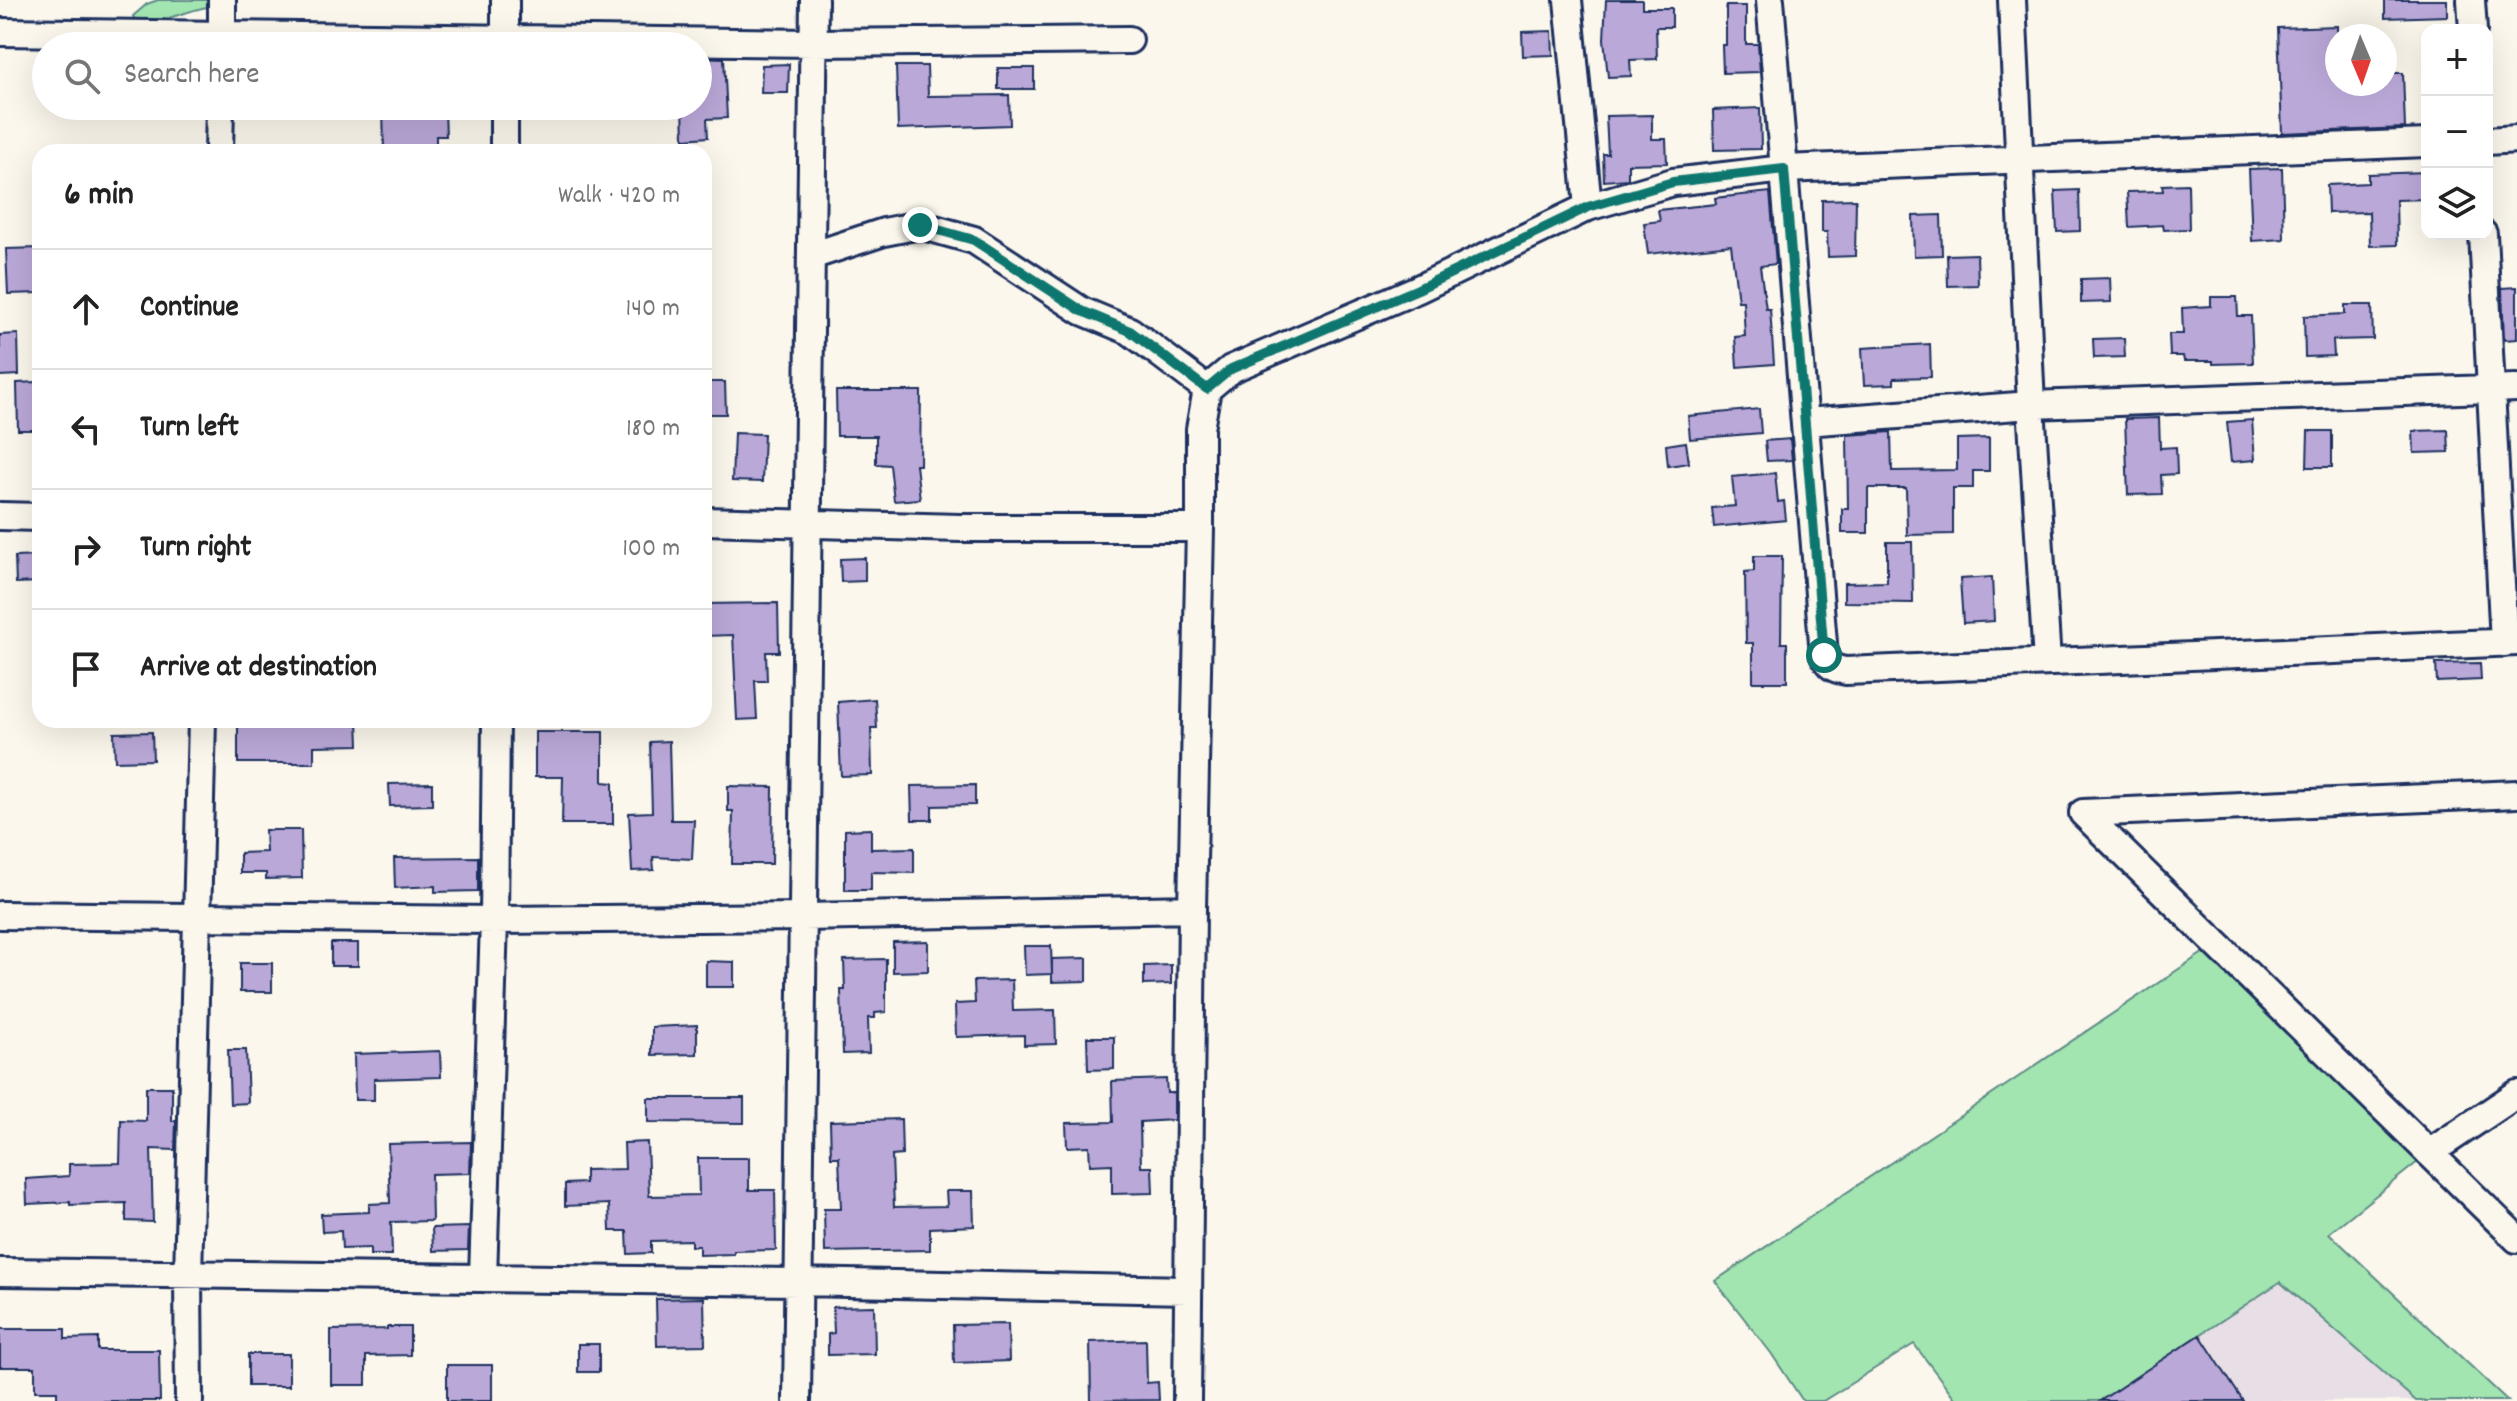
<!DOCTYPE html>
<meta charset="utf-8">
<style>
:root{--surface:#fff;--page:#f6f6f6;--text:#222;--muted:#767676;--line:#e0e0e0}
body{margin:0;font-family:Dekko,sans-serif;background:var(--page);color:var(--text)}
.controls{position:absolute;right:24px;top:24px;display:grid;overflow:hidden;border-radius:16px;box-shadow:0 8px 32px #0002}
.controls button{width:72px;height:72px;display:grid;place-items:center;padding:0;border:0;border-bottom:2px solid var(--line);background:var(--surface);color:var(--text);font:40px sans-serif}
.compass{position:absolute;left:2325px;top:24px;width:72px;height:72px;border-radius:50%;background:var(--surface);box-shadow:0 8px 32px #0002;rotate:178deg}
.stop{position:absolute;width:24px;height:24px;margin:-18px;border:6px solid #0f766e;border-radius:50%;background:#fff}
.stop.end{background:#0f766e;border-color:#fff;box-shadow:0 2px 8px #0008}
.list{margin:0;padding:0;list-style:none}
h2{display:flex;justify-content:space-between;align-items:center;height:104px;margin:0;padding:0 32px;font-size:34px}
h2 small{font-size:26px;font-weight:400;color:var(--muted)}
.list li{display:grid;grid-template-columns:52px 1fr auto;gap:24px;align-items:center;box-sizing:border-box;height:120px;padding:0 32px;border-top:2px solid var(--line)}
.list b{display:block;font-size:30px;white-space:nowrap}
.list em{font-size:26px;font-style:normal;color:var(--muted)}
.icon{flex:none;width:44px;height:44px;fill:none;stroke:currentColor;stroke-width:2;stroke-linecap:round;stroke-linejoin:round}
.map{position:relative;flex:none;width:2517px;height:1401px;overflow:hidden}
.search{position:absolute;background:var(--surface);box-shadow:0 8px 32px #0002;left:32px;top:32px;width:680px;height:88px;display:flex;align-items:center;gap:20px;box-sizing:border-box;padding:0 28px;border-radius:44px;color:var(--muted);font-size:30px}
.panel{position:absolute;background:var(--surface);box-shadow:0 8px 32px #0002;left:32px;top:144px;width:680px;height:584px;border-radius:24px}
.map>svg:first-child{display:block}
.built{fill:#e8dfe6}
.green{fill:#a2e5b0;stroke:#5e8a87;stroke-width:2}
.building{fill:#baa8d8;stroke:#1b2f5e;stroke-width:2}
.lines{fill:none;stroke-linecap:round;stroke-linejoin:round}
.minor-casing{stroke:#1b2f5e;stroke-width:32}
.minor{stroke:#fbf7ec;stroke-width:26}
.route{stroke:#0f766e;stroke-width:10}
</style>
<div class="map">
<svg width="2517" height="1401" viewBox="0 0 2517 1401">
<rect width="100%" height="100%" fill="#fbf7ec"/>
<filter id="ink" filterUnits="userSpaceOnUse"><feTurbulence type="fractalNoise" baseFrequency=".0125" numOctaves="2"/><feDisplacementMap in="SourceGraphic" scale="16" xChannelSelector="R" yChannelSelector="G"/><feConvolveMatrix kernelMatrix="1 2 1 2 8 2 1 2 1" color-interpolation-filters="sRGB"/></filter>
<g filter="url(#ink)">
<!-- built -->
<path class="built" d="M2280,1282L2416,1401H2100Z"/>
<!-- green -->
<path class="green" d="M158,0H207V7C182,12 162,23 137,25L133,16L147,4Z
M2216,944L2429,1153L2329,1233L2508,1401H2416L2280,1282L2100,1401H1957L1914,1344L1823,1401H1803L1771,1353L1715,1281Z"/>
<!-- building -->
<path class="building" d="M1606,0H1642V8H1672V27H1656L1657,59L1630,60L1631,76L1608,77L1604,39Z
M2385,0H2447V16L2385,18Z
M1726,6H1746V44H1758L1760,72L1723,73L1722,45H1726Z
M2337,26V84H2385V73H2403L2405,128L2282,133L2278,28Z
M1552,31L1553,55L1523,56L1522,32Z
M698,57L724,58L727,118L707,119L708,137L684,139L683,106H698Z
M789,64L788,93H761L762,65Z
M896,66H927L928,96L1009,95L1010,125L898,129Z
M998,68H1034V89H998Z
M383,106H407V111L445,110L446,136H436V152H384Z
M1760,108L1761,149L1714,150L1713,110Z
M1652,115V139H1666L1667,163L1628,164V179L1604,181L1603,154H1608L1606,116Z
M2282,168L2284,239L2252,241L2249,169Z
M2427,172V199L2396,200L2397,245L2370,246L2369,212L2328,213L2327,185L2368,183V174Z
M2188,184L2189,229L2164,230L2163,225L2129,227L2127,192L2163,191L2162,185Z
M2079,190L2080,231L2057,232L2055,191Z
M1770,192L1776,264L1760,266L1766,309H1770L1774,364L1737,367L1735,337L1745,336L1743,301H1738L1731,245L1648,254L1644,223L1660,221L1658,210L1716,204L1715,198Z
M1856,199L1855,256L1828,257L1827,232H1822V200Z
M1941,215L1942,255L1914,256L1913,216Z
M40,248V293L8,294L6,249Z
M1977,254L1978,285L1948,286L1947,255Z
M2110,278L2111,302L2081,303V279Z
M2517,287V339L2504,340L2502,288Z
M2211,297H2237L2238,316H2251L2253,363L2213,364V361H2184L2183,356H2170L2169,334H2183L2182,308L2211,306Z
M2345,305H2372L2373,339L2333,340L2334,356L2305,357L2304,316L2345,314Z
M18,334L19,375L0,376V335Z
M2124,338L2125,357L2094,358L2093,339Z
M1930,344L1931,377L1894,378V384L1864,385L1862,348Z
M37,382L38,430H18L17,383Z
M704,382H725L726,414H704Z
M836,391H921L920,465H916L920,499L894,501L890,465L876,464V436H837Z
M1759,409L1761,433L1690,439L1688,416Z
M2159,418L2160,448L2176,447L2177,474L2161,475L2162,494L2128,495L2125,419Z
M2252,420L2255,460L2231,462L2227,422Z
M2448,430L2449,452L2414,453L2413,431Z
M2308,431H2332V467H2307Z
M1891,432L1892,471L1957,470V439L1989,438V471H1973V488H1953V534L1907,535L1906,488H1868V533H1842V509H1848L1847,435Z
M734,433L764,434L762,482L732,481Z
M1790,439L1792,460L1767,461L1765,441Z
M1686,442L1689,463L1668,466L1666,445Z
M1775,473L1778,502L1784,501L1786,520L1714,527L1712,508L1735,506L1732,477Z
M1887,542H1912L1913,603L1844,602V583L1887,582Z
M40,556V582L16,583L15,557Z
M1754,556H1782L1781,643H1787V682H1753V643H1746L1745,572L1754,571Z
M865,558V581L841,582L840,559Z
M1992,577L1994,621L1963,623L1960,579Z
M778,603L779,652H766L767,681H755L757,719L737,720L733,635L704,636V604Z
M2480,663L2481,680L2437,682L2436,664Z
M875,699L877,728H871L872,775L841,776L838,702Z
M238,720H358L359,745L314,746V763H238Z
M152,732L153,760L115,761L114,733Z
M535,732H603V782L613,783V824H562L563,777H535Z
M669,741L671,820H694L692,859L653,857L654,870L632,871L629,813L652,812L650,742Z
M432,783V805L390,806L389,784Z
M975,785V805L932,806V820H912L911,786Z
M728,786L773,787L772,864H732L733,811H728Z
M871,829V849L914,848V873L871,872V890H845V830Z
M265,830H301L302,878L266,879V873H240V853L266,852Z
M478,857V891L435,892V886L395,888L394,858Z
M928,941V971L893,972V942Z
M331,943H358V966H331Z
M1024,946H1051L1052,974L1025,975Z
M1087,958V981L1052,982V959Z
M886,959V1012L875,1013V1018H868L869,1053L843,1054L841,990H845L844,960Z
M706,961L734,962V987H706Z
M240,963H272V992H240Z
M1171,965V984L1144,985V966Z
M1012,980L1013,1011L1055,1010L1056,1044L1024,1045V1035L956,1037L955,1004L975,1003L974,981Z
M697,1025V1054L652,1055V1027Z
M1087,1037H1114V1069L1088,1070Z
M228,1050H246L248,1103L230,1104Z
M440,1051L441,1077L374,1079V1100H355L354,1054Z
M1166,1079L1167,1093H1174V1120L1140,1122L1141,1167H1152L1153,1193L1112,1194V1164L1090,1165L1089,1146L1067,1147L1066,1123L1113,1122L1112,1081Z
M146,1087H172V1121H176L175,1150L151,1149L153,1222L126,1221V1203L70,1205V1202L27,1204L26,1179L69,1176V1164L120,1163L121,1120L146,1121Z
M648,1098H744V1123L648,1122Z
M901,1119L902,1155L892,1156L894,1207L947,1206L946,1191H973L974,1226L930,1228V1250L825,1252L824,1209H841L839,1157H831L830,1121Z
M471,1142L470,1173L431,1174L432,1221L391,1222L392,1255H370V1248L342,1249L341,1231L322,1232L321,1214L369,1212V1204L390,1203L388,1144Z
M647,1142L649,1196L699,1195L698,1158H749V1190H775L776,1250L734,1251V1254L699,1255V1246H691V1240L651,1241V1253L628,1254L627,1231H610L609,1204L565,1206V1184L585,1183V1170L625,1169L624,1143Z
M469,1227L468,1250L433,1251L432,1228Z
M704,1298L705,1345L657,1346L656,1299Z
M874,1306L875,1354L828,1355V1334L834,1333L833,1307Z
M1008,1324L1009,1361L954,1363L953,1325Z
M387,1327H410V1355L366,1356V1385H331V1330L387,1329Z
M0,1329H65V1339L98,1338V1350H159L160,1401H57V1391H35V1367H0Z
M2200,1335L2243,1401H2100L2157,1363Z
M1146,1340L1147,1383L1158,1382L1159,1400L1091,1401L1090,1342Z
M578,1344H599V1372H578Z
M248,1354H289V1386H248Z
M447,1365H492V1401H447Z"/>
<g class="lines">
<defs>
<path id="minor" d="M222,0V46
M1568,0L1588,207
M1770,0L1824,655C1829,666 1833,669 1846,671L2517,642
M2012,0L2031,405L2047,662
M2471,0L2473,30
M0,32L814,43L1129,40
M505,46V0
M2487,141L2517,139
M219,152L220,106
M504,152V106
M2483,234L2504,643
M811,256L884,232L920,225L974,240L1082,311L1130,331L1207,389L1231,369L1418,289L1588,207L1673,182L1784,169L2427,143
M1805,422L2031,405L2517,388
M0,516L40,517
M704,521L960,528H1200
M2083,813L2517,1239
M2083,813L2517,794
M0,915L494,920L804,917L1192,909
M2429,1153L2517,1094
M0,1272L799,1282L1188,1290
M483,1278L494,920L496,720
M189,1401L188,1276L202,720
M797,1401L814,0
M1187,1401L1192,909L1200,528V429L1207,389"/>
</defs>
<!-- minor casing -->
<use href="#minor" class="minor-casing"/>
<!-- minor -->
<use href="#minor" class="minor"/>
</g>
</g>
<g class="lines" filter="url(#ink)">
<!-- route -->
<path class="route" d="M920,225L974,240L1082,311L1130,331L1207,389L1231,369L1418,289L1588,207L1673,182L1784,169L1824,655"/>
</g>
</svg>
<div class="controls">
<button>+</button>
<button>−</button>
<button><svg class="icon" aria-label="layers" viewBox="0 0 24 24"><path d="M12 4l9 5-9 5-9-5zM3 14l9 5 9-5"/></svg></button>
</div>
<svg class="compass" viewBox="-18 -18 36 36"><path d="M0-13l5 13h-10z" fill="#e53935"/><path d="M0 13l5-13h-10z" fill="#767676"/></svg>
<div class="stop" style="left:1824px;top:655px"></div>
<div class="stop end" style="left:920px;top:225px"></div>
<div class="search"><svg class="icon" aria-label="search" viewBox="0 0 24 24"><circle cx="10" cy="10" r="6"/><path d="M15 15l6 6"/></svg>Search here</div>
<section class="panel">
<h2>6 min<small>Walk · 420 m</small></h2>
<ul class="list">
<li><svg class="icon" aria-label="ahead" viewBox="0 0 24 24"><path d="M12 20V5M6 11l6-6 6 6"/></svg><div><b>Continue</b></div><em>140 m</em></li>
<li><svg class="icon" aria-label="left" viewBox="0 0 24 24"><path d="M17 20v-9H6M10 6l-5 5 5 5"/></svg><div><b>Turn left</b></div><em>180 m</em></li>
<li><svg class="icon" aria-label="right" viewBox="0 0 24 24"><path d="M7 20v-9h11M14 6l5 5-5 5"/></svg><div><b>Turn right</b></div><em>100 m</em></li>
<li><svg class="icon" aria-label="arrive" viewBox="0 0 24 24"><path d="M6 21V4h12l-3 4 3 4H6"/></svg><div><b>Arrive at destination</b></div></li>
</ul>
</section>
</div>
